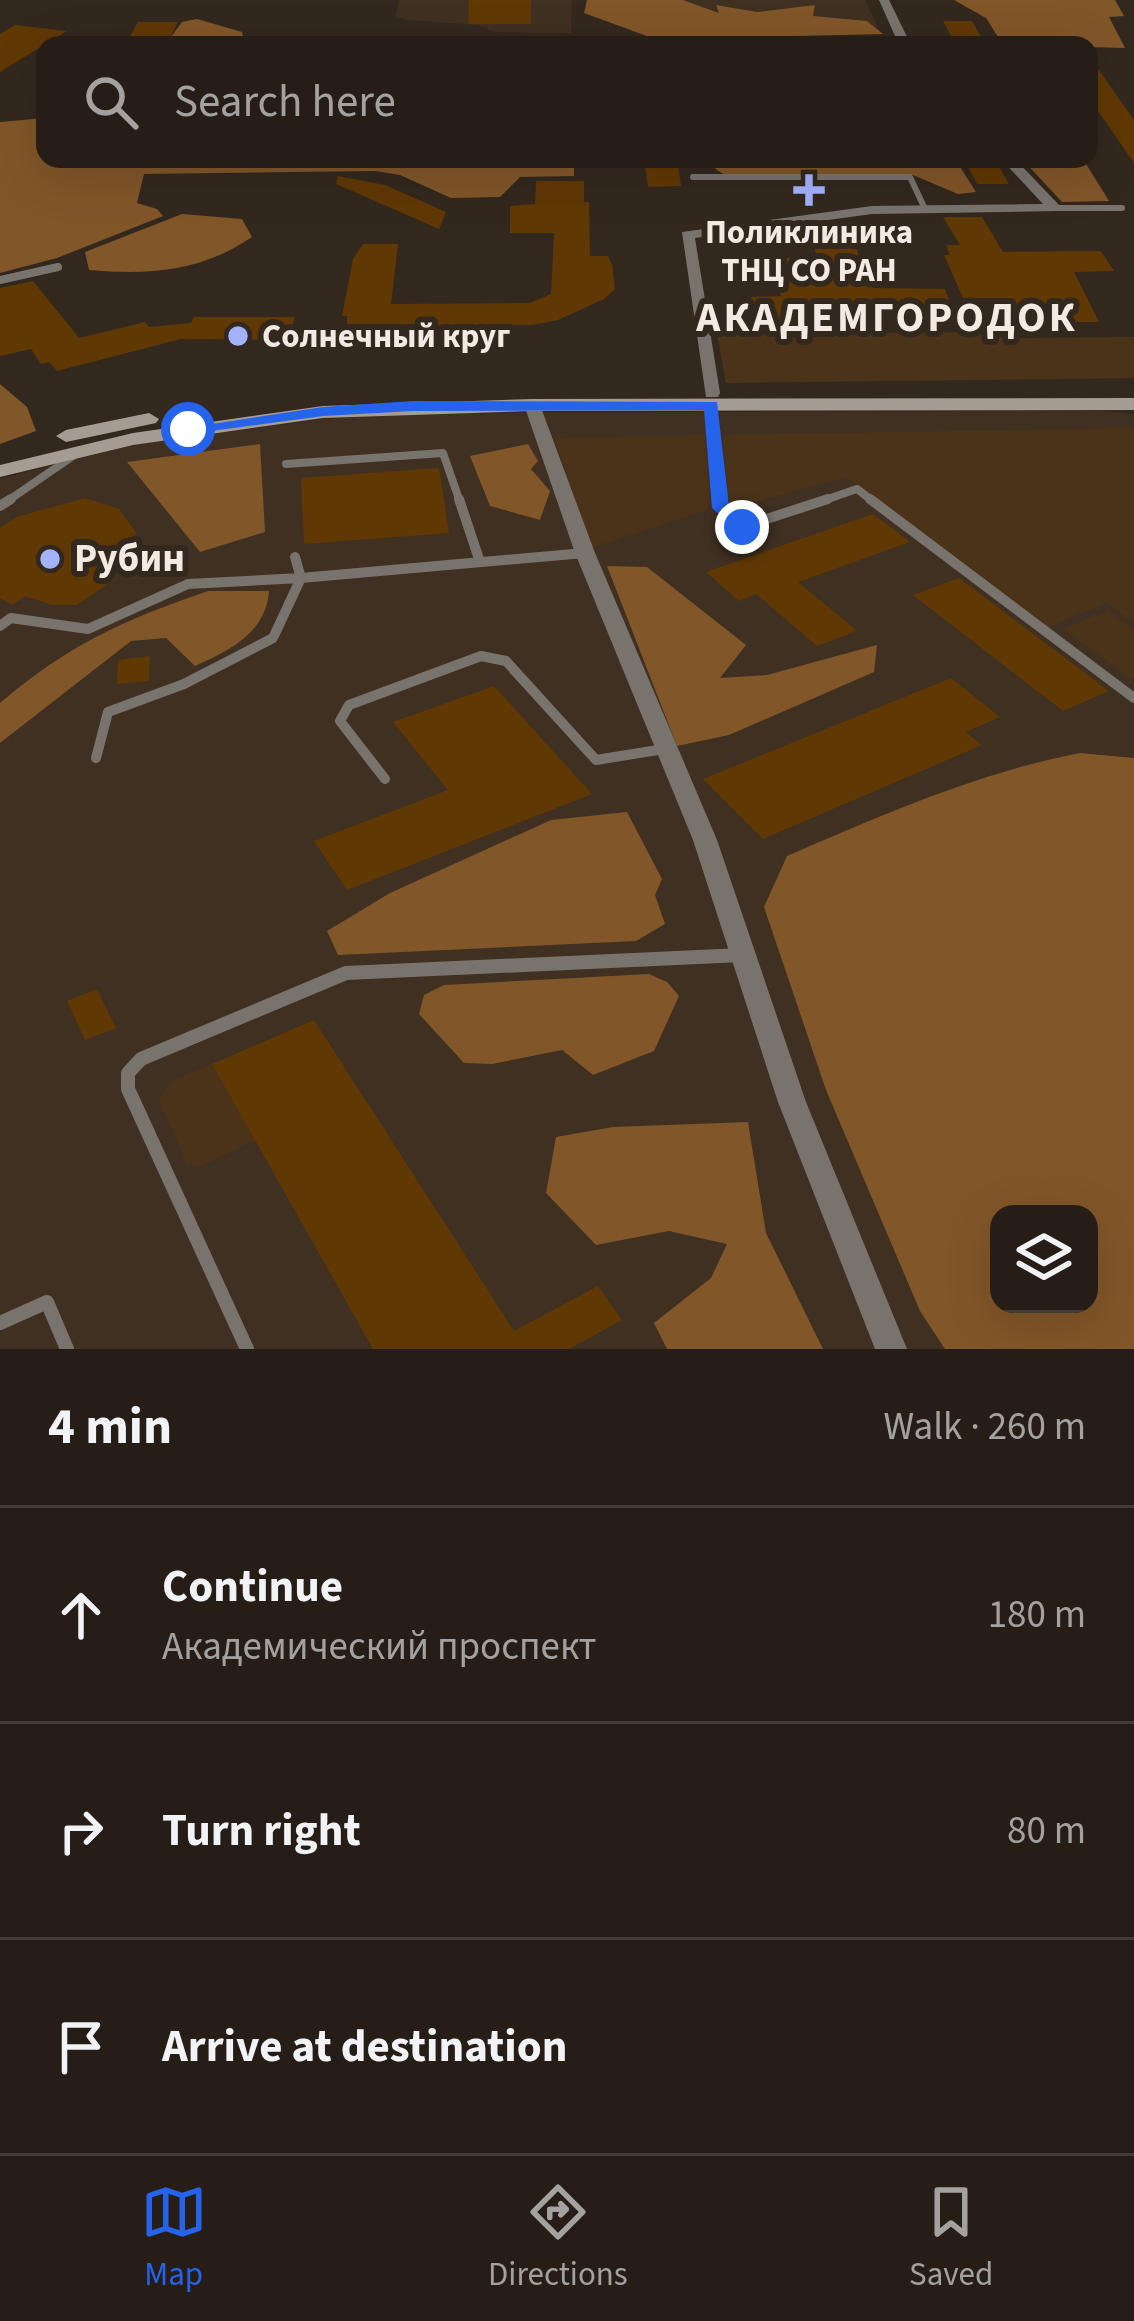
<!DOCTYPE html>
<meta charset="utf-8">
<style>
:root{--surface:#261e16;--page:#322b23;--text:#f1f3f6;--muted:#a4a2a1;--line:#423c35;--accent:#2563eb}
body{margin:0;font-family:"Source Sans 3",sans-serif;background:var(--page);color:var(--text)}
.controls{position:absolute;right:36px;bottom:36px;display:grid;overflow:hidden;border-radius:24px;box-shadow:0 12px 48px #0002}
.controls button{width:108px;height:108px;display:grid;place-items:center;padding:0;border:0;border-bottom:3px solid var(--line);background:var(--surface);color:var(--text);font:60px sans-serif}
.stop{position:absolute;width:36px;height:36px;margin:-27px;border:9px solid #2563eb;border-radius:50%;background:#fff}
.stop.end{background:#2563eb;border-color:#fff;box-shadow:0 3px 12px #0008}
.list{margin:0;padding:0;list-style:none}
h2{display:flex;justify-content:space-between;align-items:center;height:156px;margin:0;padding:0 48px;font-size:51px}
h2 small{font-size:39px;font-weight:400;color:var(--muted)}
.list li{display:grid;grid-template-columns:78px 1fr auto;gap:36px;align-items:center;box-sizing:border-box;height:216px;padding:0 48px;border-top:3px solid var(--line)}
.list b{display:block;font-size:45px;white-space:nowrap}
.list p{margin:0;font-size:39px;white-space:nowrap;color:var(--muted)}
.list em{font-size:39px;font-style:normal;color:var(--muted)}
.icon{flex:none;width:66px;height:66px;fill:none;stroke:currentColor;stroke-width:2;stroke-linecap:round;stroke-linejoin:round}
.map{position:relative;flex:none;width:1134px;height:1349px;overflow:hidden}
.search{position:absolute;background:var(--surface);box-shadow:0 12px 48px #0002;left:36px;right:36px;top:36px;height:132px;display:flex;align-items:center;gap:30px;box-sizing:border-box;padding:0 42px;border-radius:24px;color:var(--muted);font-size:45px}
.sheet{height:804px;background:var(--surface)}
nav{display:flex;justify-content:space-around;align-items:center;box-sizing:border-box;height:168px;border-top:3px solid var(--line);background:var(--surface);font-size:33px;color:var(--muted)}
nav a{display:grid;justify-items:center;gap:6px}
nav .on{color:var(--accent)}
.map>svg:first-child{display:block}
.built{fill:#403021;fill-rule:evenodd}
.green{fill:#4b331a}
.forest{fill:#815629;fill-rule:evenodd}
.building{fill:#603804}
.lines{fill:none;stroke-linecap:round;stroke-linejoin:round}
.service-far3{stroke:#79736e;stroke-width:6}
.service-far2{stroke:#79736e;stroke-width:8}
.service-far1{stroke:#79736e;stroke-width:10}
.service{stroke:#79736e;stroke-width:14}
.minor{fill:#79736e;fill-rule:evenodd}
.secondary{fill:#a59c93;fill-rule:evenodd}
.route{fill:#2563eb}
.poi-dot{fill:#a3b2fd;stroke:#33281e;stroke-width:4.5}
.labels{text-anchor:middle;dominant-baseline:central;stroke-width:12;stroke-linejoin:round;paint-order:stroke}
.far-poi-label{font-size:33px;font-weight:bold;fill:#f2eae3;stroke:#33281e}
.poi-label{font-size:39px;font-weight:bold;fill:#f2eae3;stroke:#33281e;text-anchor:start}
.far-district-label{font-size:42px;font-weight:bold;letter-spacing:3px;fill:#f2eae3;stroke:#33281e}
</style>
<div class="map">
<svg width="1134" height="1349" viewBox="0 0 1134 1349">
<rect width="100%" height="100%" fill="#33281e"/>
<!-- built -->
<path class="built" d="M399,0H572L571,33L495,32L478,25L407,20L396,16Z
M631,0H865L879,30L633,32Z
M1104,411L1134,414V1349H0V479L134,444L324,419L410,413ZM999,1214H1089V1304H999Z"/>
<!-- green -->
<path class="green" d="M993,332L1016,338L1134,337V378L726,383L717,334Z
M1134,428V622L1107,603L1048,627L846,477L729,509L723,435Z
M705,435L709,509L591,548L555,438Z
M1108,611L1134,629V680L1063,629Z
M212,1064L255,1140L202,1166L187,1164L159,1100L170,1082Z"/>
<!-- forest -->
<path class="forest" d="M587,0H683L719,13L716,5L757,12L815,5L813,16L867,21L883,34L655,39L584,13Z
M954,0H1115L1124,16L1109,17L1125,48L1003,45L986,18Z
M197,19L242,32L245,45H165L182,22Z
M45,118V159H574V176L520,177L500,197L451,198L400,175L375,171L144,174L137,203L157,209L163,216L57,258L0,273V122Z
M701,159H955L976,192L958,194L913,175L726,176Z
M1022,159H1083L1109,201L1062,202Z
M182,214L242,219L252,237C201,272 149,275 89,270L85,252Z
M0,384L27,407L36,431L0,444Z
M260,444L265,532L200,552L127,462Z
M528,444L538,461L531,469L550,491L540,520L490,506L470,456Z
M607,566L647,567L746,645L720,678L767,675L877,645L874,672L729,735L677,746Z
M208,591H269C266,633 230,650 195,666L166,638L131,641L0,743V703C70,644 121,621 208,591Z
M1080,753L1134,758V1349H945L920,1311L826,1090L764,907L787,856C884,814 977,773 1080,753ZM999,1214H1089V1304H999Z
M627,812L662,879L655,895L665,924L636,941L338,955L327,931L390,893L551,820Z
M649,974L667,982L679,996L654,1051L593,1075L562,1050L492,1064L464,1063L419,1014L424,995L444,985Z
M748,1122L766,1233L823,1349H667L654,1323L711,1278L727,1244L669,1231L596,1245L546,1193L556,1137L613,1127Z"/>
<!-- building -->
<path class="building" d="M469,0H531V24H468Z
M943,21H972L984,42L955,43Z
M138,22H178L167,45H125Z
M15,25L67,31L0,72V34Z
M1089,56L1134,120V163L1089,98Z
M644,159H677L681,186L648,187Z
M996,162L1009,184H977L966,163Z
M338,176L385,185L446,212L439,229L336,184Z
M536,181H584V202H589L590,256H608L612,265L615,289L604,299L558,320L532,325L347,324V316H342L353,259L363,244H398L391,304L530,303L551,294L554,233H510V206L535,204Z
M943,217H982L1003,252L1101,251L1114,271L1074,272L1099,322H1053L1046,308L998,309L993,298H963L944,255H950L946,245H960Z
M814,246H855L872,288L945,289L954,313L800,310L804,324H757L751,297L781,296L771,258H817Z
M33,281L79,338L145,322L149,327L191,323L194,317H295L287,340L181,339L57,371L49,362L41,364L31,349L0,356V288Z
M439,468L449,533L304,544L301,478Z
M85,498L119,509L137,534L93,564L106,585L77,605H52L25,596L12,605L0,598V528L17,517Z
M873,514L910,542L798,582L857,631L817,646L756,594L739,601L706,572Z
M959,578L1109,691L1063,711L913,595Z
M150,656L149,681L117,684L118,660Z
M951,678L1000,717L966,732L982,745L763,839L703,779Z
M494,686L592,794L347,890L314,841L448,790L393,722Z
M97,989L116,1028L85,1040L67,1001Z
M314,1020L514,1331L598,1286L622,1320L569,1349H373L212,1064Z"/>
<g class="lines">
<!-- service-far3 -->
<path class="service-far3" d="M693,177H910L925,209
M1054,208H1122"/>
<!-- service-far2 -->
<path class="service-far2" d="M0,280L58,267
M711,405L719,502
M286,464L443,453L460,502
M6,502L76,454
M819,502L857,489L874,502"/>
<!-- service-far1 -->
<path class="service-far1" d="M459,499L480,562
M719,499L720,508L742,527L828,499
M870,499L1134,698
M0,506L11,499
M295,557L301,578L585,553
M0,626L11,618L88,629L188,584L301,578L273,638L184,684L108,712L96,758
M385,779L340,721L349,705L481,656L506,661L596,760L664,749"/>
<!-- service -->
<path class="service" d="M0,1323L47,1302L67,1349
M247,1349L128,1089V1073L141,1059L346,973L742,955"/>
<!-- minor -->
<path class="minor" d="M879,0H889L911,45H899Z
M1001,159H1015L1059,205V211L872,214L695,238L720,393L718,397H706L682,232L872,206L1043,204Z
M532,400L540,405L595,553L717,840L806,1102L907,1349H875L778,1102L693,840L575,553L524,405Z"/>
<!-- secondary -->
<path class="secondary" d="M1134,398V410L532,411L323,418L133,445L0,477V465L133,433L323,406L532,399Z
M149,413L159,419L156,423L66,442L56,436L66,430Z"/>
</g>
<!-- route -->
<path class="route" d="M413,401L717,402L729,506L751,527L736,530L712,508L704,410L413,411L323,416L188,434L179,429L323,407Z"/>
<!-- markers -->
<g class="poi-dot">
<path d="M803 172h12v12h12v12h-12v12h-12v-12h-12v-12h12z"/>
<circle cx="238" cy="336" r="12"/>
<circle cx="50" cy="559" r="12"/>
</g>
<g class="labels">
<!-- far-poi labels -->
<g class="far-poi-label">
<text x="809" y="232">Поликлиника<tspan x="809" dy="38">ТНЦ СО РАН</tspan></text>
<text x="262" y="336" text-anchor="start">Солнечный круг</text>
</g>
<!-- poi labels -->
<g class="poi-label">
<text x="74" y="559">Рубин</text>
</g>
<!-- far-district labels -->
<g class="far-district-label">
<text x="887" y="318">АКАДЕМГОРОДОК</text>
</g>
</g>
</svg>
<div class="controls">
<button><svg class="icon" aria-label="layers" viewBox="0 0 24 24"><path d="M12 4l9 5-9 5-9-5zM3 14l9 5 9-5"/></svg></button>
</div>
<div class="stop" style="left:188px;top:429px"></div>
<div class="stop end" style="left:742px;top:527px"></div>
<div class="search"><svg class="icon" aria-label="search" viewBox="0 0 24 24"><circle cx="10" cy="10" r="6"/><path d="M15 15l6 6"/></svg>Search here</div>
</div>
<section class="sheet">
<h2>4 min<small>Walk · 260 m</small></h2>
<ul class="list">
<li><svg class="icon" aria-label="ahead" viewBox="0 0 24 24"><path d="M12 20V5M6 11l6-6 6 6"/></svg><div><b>Continue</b><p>Академический проспект</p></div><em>180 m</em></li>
<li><svg class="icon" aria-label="right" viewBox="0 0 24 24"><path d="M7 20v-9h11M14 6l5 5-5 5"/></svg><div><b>Turn right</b></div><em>80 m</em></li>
<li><svg class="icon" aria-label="arrive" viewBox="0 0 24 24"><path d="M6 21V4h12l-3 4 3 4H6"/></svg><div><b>Arrive at destination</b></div></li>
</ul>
</section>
<nav>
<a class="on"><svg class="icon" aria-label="map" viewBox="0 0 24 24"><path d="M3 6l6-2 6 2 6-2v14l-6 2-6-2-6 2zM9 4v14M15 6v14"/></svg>Map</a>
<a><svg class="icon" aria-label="directions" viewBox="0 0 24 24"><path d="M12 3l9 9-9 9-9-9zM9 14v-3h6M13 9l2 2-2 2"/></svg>Directions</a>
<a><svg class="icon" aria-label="saved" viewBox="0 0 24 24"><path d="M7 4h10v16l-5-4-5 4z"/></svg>Saved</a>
</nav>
